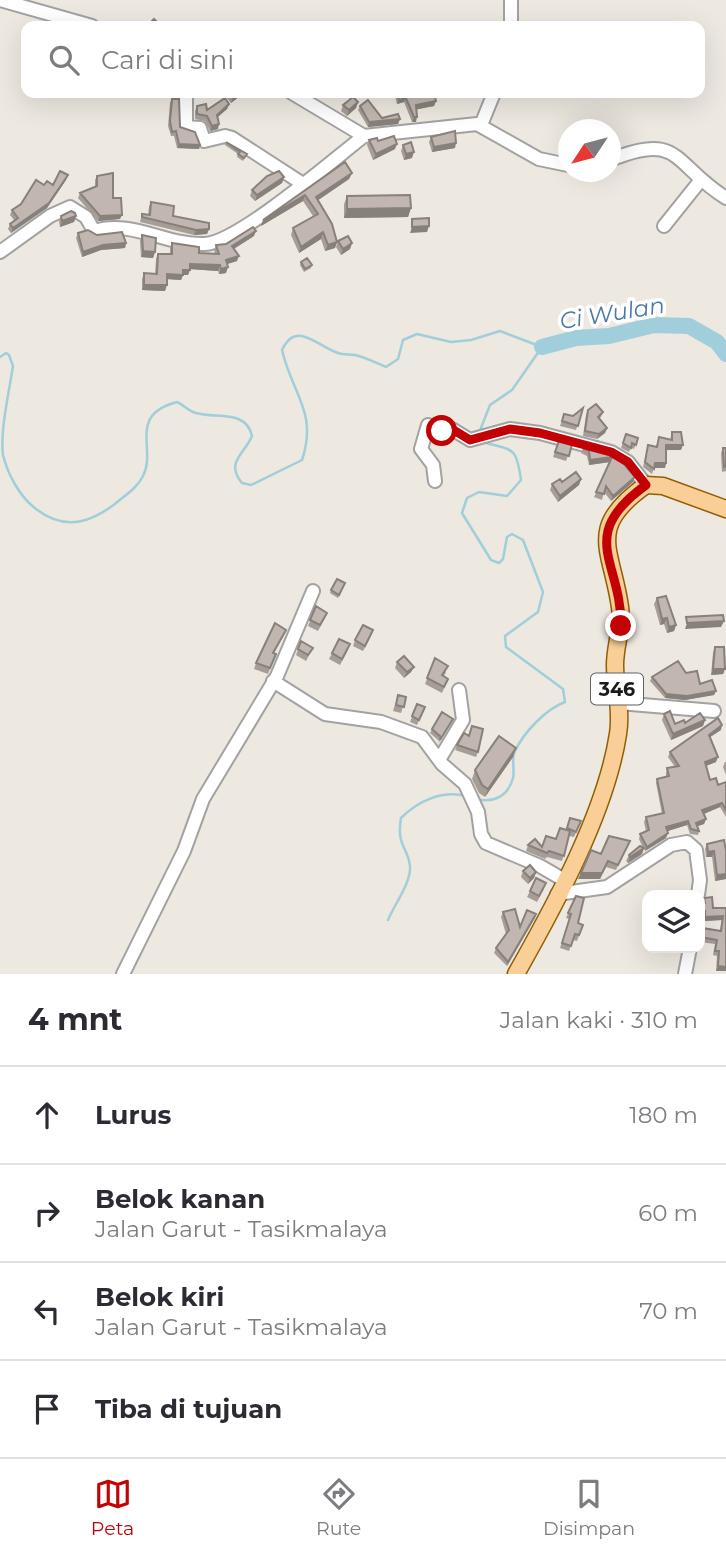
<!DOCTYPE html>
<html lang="id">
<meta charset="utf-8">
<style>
:root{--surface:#fff;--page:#f7f7f7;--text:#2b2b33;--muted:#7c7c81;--line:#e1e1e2;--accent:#c30205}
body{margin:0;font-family:Montserrat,sans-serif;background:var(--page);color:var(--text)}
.controls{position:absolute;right:21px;bottom:21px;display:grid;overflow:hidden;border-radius:14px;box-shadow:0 7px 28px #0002}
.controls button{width:63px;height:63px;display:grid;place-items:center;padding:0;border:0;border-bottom:2px solid var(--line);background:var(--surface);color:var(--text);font:35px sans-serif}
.compass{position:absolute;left:558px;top:119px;width:63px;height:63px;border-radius:50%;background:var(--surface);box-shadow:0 7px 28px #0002;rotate:234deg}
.stop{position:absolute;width:21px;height:21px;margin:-16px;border:5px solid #c30205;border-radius:50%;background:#fff}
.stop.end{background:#c30205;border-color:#fff;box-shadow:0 2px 7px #0008}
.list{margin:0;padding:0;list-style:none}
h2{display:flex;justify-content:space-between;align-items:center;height:91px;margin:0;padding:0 28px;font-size:30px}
h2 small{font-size:23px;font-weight:400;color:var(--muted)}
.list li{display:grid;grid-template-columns:46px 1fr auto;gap:21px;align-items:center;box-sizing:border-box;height:98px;padding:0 28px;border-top:2px solid var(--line)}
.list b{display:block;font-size:26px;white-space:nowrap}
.list p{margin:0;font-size:23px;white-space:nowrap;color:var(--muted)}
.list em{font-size:23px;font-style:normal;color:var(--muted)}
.icon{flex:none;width:38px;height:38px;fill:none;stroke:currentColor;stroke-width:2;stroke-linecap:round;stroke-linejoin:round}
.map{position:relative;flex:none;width:726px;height:974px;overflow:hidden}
.search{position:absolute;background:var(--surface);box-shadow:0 7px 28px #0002;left:21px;right:21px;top:21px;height:77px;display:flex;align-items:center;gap:18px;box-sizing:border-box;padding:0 24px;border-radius:14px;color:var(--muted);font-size:26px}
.sheet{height:483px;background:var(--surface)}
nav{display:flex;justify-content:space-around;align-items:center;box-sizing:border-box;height:98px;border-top:2px solid var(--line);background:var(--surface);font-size:19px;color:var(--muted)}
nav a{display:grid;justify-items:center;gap:4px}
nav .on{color:var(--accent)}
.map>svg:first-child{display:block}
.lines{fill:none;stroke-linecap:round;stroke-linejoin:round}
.stream{stroke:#a0ceda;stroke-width:2.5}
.river{stroke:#a0ceda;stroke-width:16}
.minor-casing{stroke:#a2a2a2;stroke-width:16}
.major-casing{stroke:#905f02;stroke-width:19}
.minor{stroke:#fff;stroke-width:12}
.major{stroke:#face97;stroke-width:16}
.wall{fill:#a69d97}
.shaded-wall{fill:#87807b}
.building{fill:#c1b7b0;stroke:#87807b;stroke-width:2}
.route{stroke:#c30205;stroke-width:9}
.labels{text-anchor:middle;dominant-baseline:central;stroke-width:7;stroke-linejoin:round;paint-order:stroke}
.shield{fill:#fff;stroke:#5f5f5f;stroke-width:2}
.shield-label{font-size:19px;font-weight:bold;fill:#1b1b1b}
.water-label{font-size:23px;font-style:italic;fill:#497aa8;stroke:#fff}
</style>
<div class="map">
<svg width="726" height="974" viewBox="0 0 726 974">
<rect width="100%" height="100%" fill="#ede8e0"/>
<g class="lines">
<!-- stream -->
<path class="stream" d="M0,357L6,353L9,355L13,366C9,392 0,431 3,455C8,475 20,497 36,509C67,533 95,521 121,499C130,492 138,486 143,476C157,449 127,415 177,402C184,405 188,411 196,413C216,419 246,409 252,436C244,455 225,462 242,483L251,485L302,460C318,412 292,394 282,350C296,319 318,347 338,353C343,355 349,354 355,355C365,357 376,363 386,367L398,359L403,340L417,334L451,342L471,340L500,331L542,347L512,390L490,405L479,433
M476,799C493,803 508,797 513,778C515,770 511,759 515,751C524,732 546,709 565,702L563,689L506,647L505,636L538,612L543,592L523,540L512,534L507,537L503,559L499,563L491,560L462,513L467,498L479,492L507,496L521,480C516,445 513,451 483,442
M388,920C394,905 411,883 410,867C409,848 396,847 401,818C418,801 442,790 466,796"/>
<!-- river -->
<path class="river" d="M542,347L576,338L609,336L654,325L689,326L717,342L726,354"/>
<defs>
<path id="minor" d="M0,0L92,26
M511,0V26
M186,93V127L200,128L204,141L225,136L232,138L303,184
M292,93L364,136L477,124L539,159L568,165
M481,125L494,93
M610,160C681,131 672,164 726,198
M664,226L700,181
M0,252L50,216L70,207L86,217L94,231C132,219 167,246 205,244C239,242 334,159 364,136
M435,481L433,465L421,449L428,425L443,432L452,429L470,440L510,429L540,433L611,452L628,462L646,485
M273,681L325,714L381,722L422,737L442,764L465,784L478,812L481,834L486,843L540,866L564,880
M619,703L714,711
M439,760L463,720L459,690
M557,894L607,887L671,845L687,842L696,850L700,880L698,895
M123,974L184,851L203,799L277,676L313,591
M685,974L690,948"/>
<path id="major" d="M516,974C555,905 606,812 618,734C622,710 615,688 615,665C615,645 623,627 620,607C612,549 585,528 646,485L663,486L726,509"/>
</defs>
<!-- minor casing -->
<use href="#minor" class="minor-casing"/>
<!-- major casing -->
<use href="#major" class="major-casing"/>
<!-- minor -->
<use href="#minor" class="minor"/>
<!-- major -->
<use href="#major" class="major"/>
</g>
<!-- wall -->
<path class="wall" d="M223,93H241L240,96L231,103Z
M394,93H423L436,101L434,106L416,109V122H412L404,102L397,104Z
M172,99L180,127L200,145L199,149L177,148L174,136H171L168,126L170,103Z
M358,102L356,108L347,116L341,111L343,105Z
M229,104L227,109L218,117V129L210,131L205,121L195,119V111L197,106L207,110Z
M360,106L382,118L400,119L398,124L368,127L358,110Z
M431,137L455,148L432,152L429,142Z
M369,140L378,141L395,149L373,160L367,145Z
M226,142L247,154L243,161L237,157L238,154L225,145Z
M403,145L412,158L404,160L401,151Z
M345,162L352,173L349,179L318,200L337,242L335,248L325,251L321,239L299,253L291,235L293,228L313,216L303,201L261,226L263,220Z
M97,176L113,198L120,219L98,221L78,198L80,193L95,187V180Z
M284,177L282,183L255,201L250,196L252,190Z
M66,180L47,208L11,233L8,229L10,224L14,220L10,215L12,210L44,185H53Z
M347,196L411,208L408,217L344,218V204Z
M151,202L173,216L209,229L207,234L194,235L140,222L142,214L148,215L149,207Z
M61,216H76L74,222L60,227L59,222Z
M78,233L97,235L126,243L125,248L101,250L82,257L76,238Z
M142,235L155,252L153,258L141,257L140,241Z
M254,236L234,249L237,261L227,264L226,273L219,274L218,271L190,269L188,275H183L181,280L167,279L165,291L142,290V279L144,273L155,274L156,259L158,254H170V248L172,243L199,253L215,254L214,250L216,245L226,244Z
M338,241L352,243L350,249L341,255L336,247Z
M301,262L312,265L311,268L304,272L300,265Z
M583,408L576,430L560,426L564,414L573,416Z
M588,410L603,412L601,417L599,419L607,428L605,433L597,439L583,436L586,415Z
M672,432L681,450H666V463L665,468H654L652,474L643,467L648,445L656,447L659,437L670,440Z
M626,434L638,438L634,449L631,448L629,452L621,448Z
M559,441L572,444L566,461L553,457Z
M583,448L609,455L633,482L611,501L604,492L602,500L594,497L610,462L589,465L587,456L581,453Z
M723,448H726V471L722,472L721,453Z
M581,479L579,485L558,502L550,490L552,484Z
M344,586L338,598L330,593L331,590Z
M657,598L676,625L674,631L667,633L664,624L660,625L654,604Z
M316,606L325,618L318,631L308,626Z
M284,635L274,653L276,654L268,674L254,669L256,663Z
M371,636L363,651L353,646L355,640Z
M301,641L313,648L306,661L296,655Z
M715,647L725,669L723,674L711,675L713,653Z
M348,650L340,665L329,659L332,653Z
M435,658L446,672L444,676L448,679L442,693L425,684Z
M397,662L414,667L411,672L404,678L395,668Z
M686,673L700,684L716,691L714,695L685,700L665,698L650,681L652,677Z
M398,695L406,697L401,713L393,711Z
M417,704L425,707L417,725L410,722Z
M664,714L675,724L705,720L703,726L671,740L662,720Z
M453,719L451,723L438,744L439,741L430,733L432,729Z
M472,726L478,752L476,757L455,750L457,745L469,736Z
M721,730L710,737L716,762L706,766L710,780L718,785L726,782V817L720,807L704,814L706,819L704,824L698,826L699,831L698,835L690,834L687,825L667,831L666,838L645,851L644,848L642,854L628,863L626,861L629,855L643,848L639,839L640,834L646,831L644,822L646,817L662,814L656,783L657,779L666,777V773L667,768L675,767L668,757L670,752Z
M516,748L513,757L485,797L479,793L472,779L475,770Z
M725,762H726V775L723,767Z
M570,818L581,821L574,837L569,836L562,861L547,857L545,859L526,851L528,845L542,847L556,839L566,830Z
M724,840L726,879L715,881L712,857H706L705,849L707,844Z
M627,847L616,870L606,867L600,879H578L581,873L601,854Z
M523,871L536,872L534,878L528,884L521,877Z
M544,889L537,902L527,897L530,891Z
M576,896L578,923L583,925L577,941L573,940L569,951L560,948L569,919L566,918Z
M704,898L713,908H726V971H716L717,956L713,955L715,944L700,942L702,928L720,931L722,920L704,921L703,916H700V903H703Z
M503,912L520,927L536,914L507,966L494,953L496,948L506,934L501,917Z"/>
<!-- shaded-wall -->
<path class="shaded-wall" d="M239,93H241L240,96L231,103L233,97Z
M406,98L404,102L397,104L399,100Z
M436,101L434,106L414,110L416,105Z
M358,102L356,108L347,116L349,110Z
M229,104L227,109L215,119L217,115Z
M414,117H417L416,122H412Z
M400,119L398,124L368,127L369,122Z
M219,124L218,129L210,131L212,126Z
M456,143L455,148L432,152L434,147Z
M179,144L200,145L199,149L177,148Z
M397,144L395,149L373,160L376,154Z
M414,152L412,158L404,160L406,154Z
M352,173L349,179L314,203L316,197Z
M68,175L66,180L47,208L11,233L13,228Z
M284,177L282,183L255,201L257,195Z
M305,195L303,201L261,226L263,220Z
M411,208L408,217L344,218L347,209Z
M122,215L120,219L98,221L100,216Z
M76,216L74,222L60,227L62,221Z
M429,226L427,232L410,233L412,227Z
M209,229L207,234L194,235L196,230Z
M256,231L254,236L230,251L232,246Z
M323,232L321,239L299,253L301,247Z
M337,242L335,248L325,251L328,245Z
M126,243L125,248L101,250L82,257L83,252L103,245Z
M352,243L350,249L341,255L343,249Z
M143,251L155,252L153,258L141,257Z
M239,256L237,261L224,265L226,260Z
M190,264L220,265L218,271L188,269Z
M228,267L226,273L219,274L221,269Z
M183,270H190L188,275H183L181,280L165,279L167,274Z
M144,285H167L165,291L142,290Z
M607,428L605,433L597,439L599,434Z
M666,445H683L681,450H664Z
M612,457L610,462L589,465L590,460Z
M655,463H666L665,468H653Z
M635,477L633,482L611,501L613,496Z
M581,479L579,485L558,502L560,496Z
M667,618L664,624L660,625L662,619Z
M724,621L721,627L685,629L687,623Z
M676,625L674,631L667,633L669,627Z
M414,667L411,672L404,678L407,672Z
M713,669H725L723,674L711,675Z
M716,691L714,695L685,700L665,698L666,694Z
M705,720L703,726L671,740L673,734Z
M722,725L721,730L707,739L709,735Z
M516,748L513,757L485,797L488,789Z
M718,757L716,762L703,767L705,762Z
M722,803L720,807L701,815L702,810Z
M706,819L704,824L695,827L696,823Z
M688,821L687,825L665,832L666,827Z
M668,833L666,838L645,851L647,847Z
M644,848L642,854L628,863L630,857Z
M714,851L712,857H706L708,852Z
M608,861L600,879H578L581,873Z
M536,872L534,878L528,884L530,878Z
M726,874V879L715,881L717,875Z
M700,911H705L703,916H700Z
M536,914L535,918L507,966L508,962Z
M723,916L722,920L704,921L705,917Z
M718,966L726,967V971H716Z"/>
<!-- building -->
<path class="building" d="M154,19L161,26H147Z
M230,93H239L233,97Z
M397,93H434L436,101L416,105L417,117H414L406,98L399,100Z
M353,97L358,102L349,110L343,105Z
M225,98L229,104L217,115L219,124L212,126L207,116L197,114V106L206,104L207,110Z
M172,99H179L180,127L195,132L200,145L179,144L176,131L172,132L170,121Z
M368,100L382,118L398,114L400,119L369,122L360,106Z
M455,131L456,143L434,147L431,137Z
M394,136L397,144L376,154L369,140L377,138L378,141Z
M226,142L247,154L244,158L238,154L240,152Z
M411,142L414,152L406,154L403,145Z
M345,162L352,173L316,197L332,224L337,242L328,245L323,232L301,247L293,228L318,214L305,195L263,220Z
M60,171L68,175L49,203L13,228L10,224L18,218L12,210L21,204L36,180L44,185L47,181L53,185Z
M279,171L284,177L257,195L252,190L267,176Z
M113,173V198H121L122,215L100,216L80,193L97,186V176Z
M410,195L411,208L347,209V196Z
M151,202L174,206L173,216L209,223V229L196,230L142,217V214L150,215Z
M71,211L75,213L76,216L62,221L61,216Z
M429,218V226L412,227V219Z
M253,227L256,231L232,246L239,256L226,260L228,267L221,269L220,265L190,264V270H183V275L167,274V285H144V273L157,274L158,254H172V243L199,247V253L219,254L216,245L226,244Z
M88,230L97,235L122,232L126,243L103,245L83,252L78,233Z
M142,235L156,238L155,252L143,251Z
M348,236L352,243L343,249L338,241Z
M307,258L312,265L305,269L301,262Z
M596,404L603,412L598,417L607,428L599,434L585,431L588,410Z
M583,408L578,426L562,421L564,414L573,416Z
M672,432H681L683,445H666V463H655L654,469L645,462L648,445L657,447L659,437L672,440Z
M626,434L638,438L636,445L632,443L631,448L623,443Z
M559,441L572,444L569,456L555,452Z
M583,448L609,455L624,464L635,477L613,496L606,486L604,494L596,492L612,457L590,460L589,451Z
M723,448H726V466L724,467Z
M576,472L581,479L560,496L552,484L560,479L562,482Z
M337,579L345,583L339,595L331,590Z
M666,596L676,625L669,627L667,618L662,619L657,598Z
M316,606L327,613L320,625L310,620Z
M723,615L724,621L687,623L686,617Z
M275,623L286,630L273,653L276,654L270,668L256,663Z
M363,625L373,630L365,646L355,640Z
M339,639L350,644L342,659L332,653Z
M301,641L313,648L308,655L298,649Z
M715,647H724L725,669H713Z
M404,656L414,667L407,672L397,662Z
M435,658L448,666L442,675L448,679L444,687L427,678Z
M678,661L686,673L697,671L700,684L712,680L716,691L687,696L666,694L652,677Z
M398,695L406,697L404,707L396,705Z
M417,704L425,707L419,720L412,716Z
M670,711L675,724L684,720L685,723L700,713L705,720L673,734L664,714Z
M442,712L453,719L440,740L441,737L432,729Z
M718,718L722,725L709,735L718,757L705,762L710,780L716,778L718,785L726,782V810L722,803L702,810L706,819L696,823L699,831L691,829L688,821L666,827L668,833L647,847L640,834L649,830L646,817L664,813L657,779L669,776L667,768L679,766L670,752Z
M472,726L483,729L478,752L457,745L464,733L469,736Z
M499,736L516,748L488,789L482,785L475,770Z
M570,818L581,821L576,832L567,828Z
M560,828L570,831L564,856L549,851L547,853L528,845L535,839L542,847L546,836L556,839Z
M609,836L630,841L618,865L608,861L602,873H581L591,850L601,854Z
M724,840L726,850V874L717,875L714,851L708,852L707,844Z
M640,846L644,848L630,857L629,855Z
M530,865L536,872L530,878L523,871Z
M536,878L546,883L539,896L530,891Z
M576,896L584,898L578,923L583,925L579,935L575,934L571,946L562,943L571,914L568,913Z
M712,897L713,908H726V967L718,966L719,951H715L717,940L701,937L702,928L721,931L723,916L705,917V911H700V903H705L704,898Z
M515,909L520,927L527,910L536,914L508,962L496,948L509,930L503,912Z"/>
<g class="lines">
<!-- route -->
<path class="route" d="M442,431L452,429L470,440L510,429L540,433L611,452L628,462L646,485C575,536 622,562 621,626"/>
</g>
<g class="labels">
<!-- shield labels -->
<rect class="shield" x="591" y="673.5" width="52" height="31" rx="5"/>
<g class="shield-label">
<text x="617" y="689">346</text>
</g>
<!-- water labels -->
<g class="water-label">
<text transform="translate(612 313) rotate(-9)">Ci Wulan</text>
</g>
</g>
</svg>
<div class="controls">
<button><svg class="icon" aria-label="layers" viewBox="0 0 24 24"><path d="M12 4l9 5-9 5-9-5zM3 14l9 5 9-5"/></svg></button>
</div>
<svg class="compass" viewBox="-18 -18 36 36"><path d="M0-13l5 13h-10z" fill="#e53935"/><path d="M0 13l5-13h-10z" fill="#7c7c81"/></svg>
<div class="stop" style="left:442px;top:431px"></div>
<div class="stop end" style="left:621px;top:626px"></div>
<div class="search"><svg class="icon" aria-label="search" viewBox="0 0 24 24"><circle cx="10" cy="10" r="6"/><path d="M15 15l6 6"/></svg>Cari di sini</div>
</div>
<section class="sheet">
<h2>4 mnt<small>Jalan kaki · 310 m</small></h2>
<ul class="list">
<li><svg class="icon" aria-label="ahead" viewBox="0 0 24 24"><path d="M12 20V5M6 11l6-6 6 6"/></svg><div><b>Lurus</b></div><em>180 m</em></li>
<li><svg class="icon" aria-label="right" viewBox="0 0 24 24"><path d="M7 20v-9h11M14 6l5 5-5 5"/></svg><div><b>Belok kanan</b><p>Jalan Garut - Tasikmalaya</p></div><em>60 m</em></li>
<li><svg class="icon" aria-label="left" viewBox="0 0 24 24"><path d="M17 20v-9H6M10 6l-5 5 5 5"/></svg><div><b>Belok kiri</b><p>Jalan Garut - Tasikmalaya</p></div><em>70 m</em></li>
<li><svg class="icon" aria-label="arrive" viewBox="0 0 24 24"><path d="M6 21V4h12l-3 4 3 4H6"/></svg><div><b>Tiba di tujuan</b></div></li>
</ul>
</section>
<nav>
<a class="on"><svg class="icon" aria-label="map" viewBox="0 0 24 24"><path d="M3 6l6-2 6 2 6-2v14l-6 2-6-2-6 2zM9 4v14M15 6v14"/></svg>Peta</a>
<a><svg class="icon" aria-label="directions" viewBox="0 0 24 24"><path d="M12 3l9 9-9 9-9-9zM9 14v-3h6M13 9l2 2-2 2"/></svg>Rute</a>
<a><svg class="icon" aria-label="saved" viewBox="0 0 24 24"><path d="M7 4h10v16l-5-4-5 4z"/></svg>Disimpan</a>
</nav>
